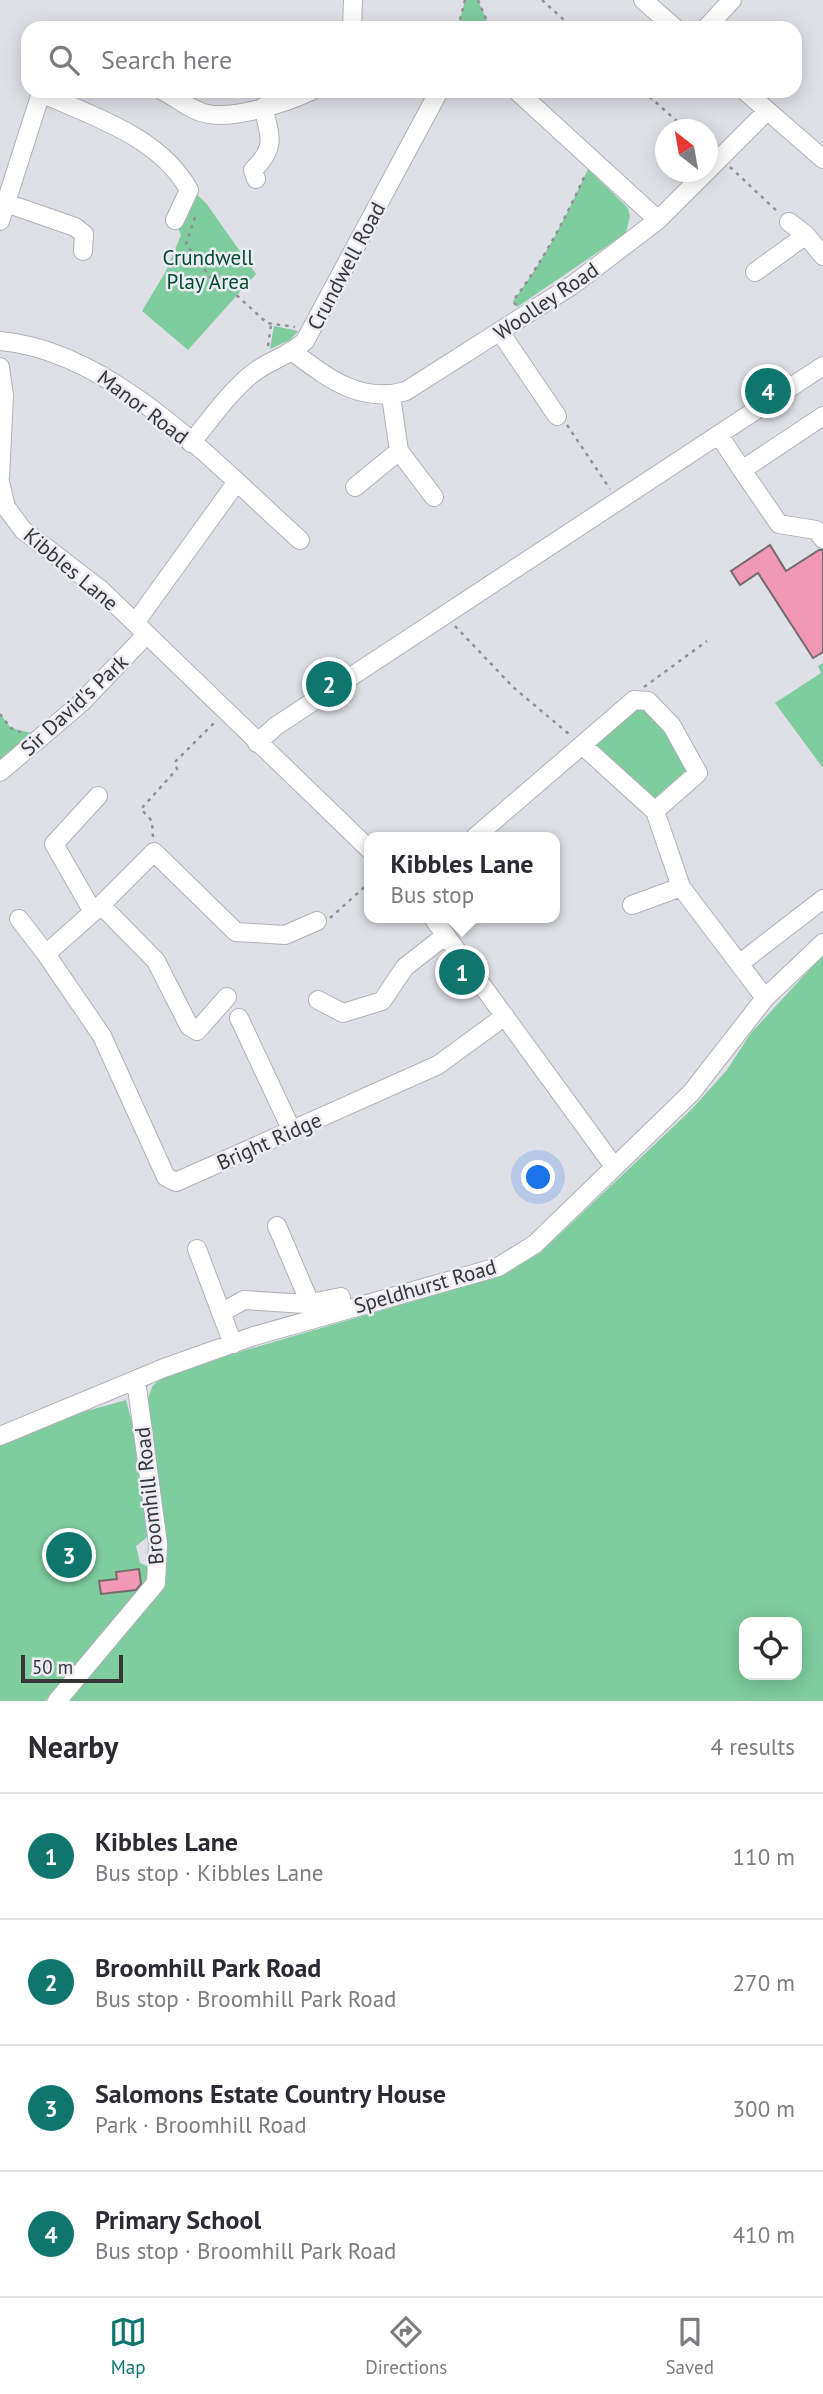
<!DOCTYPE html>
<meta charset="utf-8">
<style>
:root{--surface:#fff;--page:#f7f7f7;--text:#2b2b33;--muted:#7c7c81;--line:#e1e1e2;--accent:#0f766e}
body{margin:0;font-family:"PT Sans",sans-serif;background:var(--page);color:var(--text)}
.controls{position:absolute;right:21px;bottom:21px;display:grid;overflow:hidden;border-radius:14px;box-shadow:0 4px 18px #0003}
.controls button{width:63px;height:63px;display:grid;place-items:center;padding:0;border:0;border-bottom:2px solid var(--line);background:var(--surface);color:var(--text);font:35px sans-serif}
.compass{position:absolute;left:655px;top:119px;width:63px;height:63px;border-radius:50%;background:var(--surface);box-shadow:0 4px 18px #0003;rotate:329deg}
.scale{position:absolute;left:21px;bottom:18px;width:102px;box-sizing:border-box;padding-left:7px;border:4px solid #363639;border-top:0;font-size:19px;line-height:24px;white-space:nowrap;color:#363639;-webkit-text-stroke:5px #ececf4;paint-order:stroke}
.you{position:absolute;left:539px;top:1178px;width:24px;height:24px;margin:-18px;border:5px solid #fff;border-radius:50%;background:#1a73e8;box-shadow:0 0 0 10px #1a73e833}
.badge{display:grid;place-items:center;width:46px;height:46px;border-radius:50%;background:var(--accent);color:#fff;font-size:23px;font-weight:700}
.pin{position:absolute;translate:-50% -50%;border:4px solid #fff;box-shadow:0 2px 7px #0006}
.popup{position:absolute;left:364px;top:832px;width:196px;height:91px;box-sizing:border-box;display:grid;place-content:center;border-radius:14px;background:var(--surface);filter:drop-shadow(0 2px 5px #0005);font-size:23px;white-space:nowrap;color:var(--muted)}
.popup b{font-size:26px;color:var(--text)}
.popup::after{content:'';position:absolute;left:50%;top:100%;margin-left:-14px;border:14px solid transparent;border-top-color:var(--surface)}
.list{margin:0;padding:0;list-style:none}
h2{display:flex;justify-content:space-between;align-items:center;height:91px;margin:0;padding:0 28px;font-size:30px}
h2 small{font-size:23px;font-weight:400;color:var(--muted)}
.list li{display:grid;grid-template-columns:46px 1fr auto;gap:21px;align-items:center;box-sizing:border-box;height:126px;padding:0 28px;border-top:2px solid var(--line)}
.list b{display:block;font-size:26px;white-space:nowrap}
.list p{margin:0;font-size:23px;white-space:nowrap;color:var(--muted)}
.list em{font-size:23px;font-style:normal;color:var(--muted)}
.icon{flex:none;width:38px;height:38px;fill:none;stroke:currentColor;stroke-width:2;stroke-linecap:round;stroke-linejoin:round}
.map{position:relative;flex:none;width:823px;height:1701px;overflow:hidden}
.search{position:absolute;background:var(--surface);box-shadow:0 4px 18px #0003;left:21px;right:21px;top:21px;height:77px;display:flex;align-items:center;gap:18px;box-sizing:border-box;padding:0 24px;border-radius:21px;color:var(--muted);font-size:26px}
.sheet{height:595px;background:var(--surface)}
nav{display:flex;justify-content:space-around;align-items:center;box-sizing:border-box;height:98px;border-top:2px solid var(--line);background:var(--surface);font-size:19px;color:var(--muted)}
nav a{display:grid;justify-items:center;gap:4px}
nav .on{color:var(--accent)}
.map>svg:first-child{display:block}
.green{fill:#7fcc9f;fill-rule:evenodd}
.building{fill:#f297b6;stroke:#746c6e;stroke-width:2}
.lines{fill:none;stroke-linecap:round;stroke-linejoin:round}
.minor-casing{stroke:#b0b0b8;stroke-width:20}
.path{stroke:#909095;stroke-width:2.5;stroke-dasharray:3.5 5;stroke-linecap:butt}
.minor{stroke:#fff;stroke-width:18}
.labels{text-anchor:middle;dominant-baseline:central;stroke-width:5;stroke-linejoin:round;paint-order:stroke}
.park-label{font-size:21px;fill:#004d2d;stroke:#ececf4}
.street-label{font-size:21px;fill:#363639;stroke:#ececf4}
</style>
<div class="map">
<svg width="823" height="1701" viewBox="0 0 823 1701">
<rect width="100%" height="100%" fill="#dfdfe7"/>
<!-- green -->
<path class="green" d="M465,0H478L490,28H458Z
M588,169L628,208L630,216L626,233L517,307L513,301C544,260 566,217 588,169Z
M193,191L206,203L256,274L188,350L142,311L166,271L181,235L175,220Z
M274,326L298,331L290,340L270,349Z
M823,663V768L775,703L821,673L818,666Z
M648,701L698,773L655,811L582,745Z
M0,714L11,728L43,736L0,772Z
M823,955V1701H55L161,1585L146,1405L152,1387L164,1374L502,1275L540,1253L692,1109L727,1070L751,1033ZM744,1622H797V1675H744Z
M126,1400L142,1461L150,1535L136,1546L140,1563L151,1568L150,1587L45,1701H0V1444L55,1420Z"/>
<!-- building -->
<path class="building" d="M770,545L786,571L819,550H823V652L813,658L758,573L740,585L731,571Z
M139,1569L141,1584L136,1590L101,1594L99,1581L117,1579L116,1572Z"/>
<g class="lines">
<defs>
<path id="minor" d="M643,0L675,28
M352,28L353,0
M706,28L732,0
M163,91C179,99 191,111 208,114C235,119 286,103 311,91
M517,91L658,220
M745,91L823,159
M256,179L253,170C277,147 270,136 263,107
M6,203L75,227L84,234L83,251
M0,221L41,93C94,117 160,137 189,190L175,220
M789,222L806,235L823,256
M755,272L806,235
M500,332L557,416
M0,341C114,351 217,466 300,540
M293,352C328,378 360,404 406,391L574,284L658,220L767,111
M0,367L4,395L0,477
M391,396L399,451L434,497
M719,435L742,470L823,416
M191,443C210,420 229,392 253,373C270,360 289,356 305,341L439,91
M742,470L779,524L816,530L823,539
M0,482L6,507L23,530L101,590L369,849
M355,487L399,451
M135,623L236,483
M257,743L276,726L823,366
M582,745L634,700L648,701L672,726L698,773L655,811
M0,772L81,703L146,635
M475,837L582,745L655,811L681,887L765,998
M101,905L156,961L189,1026L197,1031L227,997
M632,905L681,887
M93,912L54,844L98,796
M433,918L613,1165
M19,919L46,954
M317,921L285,935L236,932L154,852L101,905L46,954L102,1036L166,1177L176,1182L438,1065L505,1016
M739,964L823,899
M318,1000L343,1013L382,1001L405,967L446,935
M239,1018L292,1131
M277,1226L310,1303
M197,1249L233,1344
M221,1313L244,1300L306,1304L341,1297
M0,1436L164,1368L254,1336L498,1267L535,1244L691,1093L765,998L823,943
M57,1701L156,1583L158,1544L136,1380"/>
</defs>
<!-- minor casing -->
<use href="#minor" class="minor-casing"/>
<!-- path -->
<path class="path" d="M478,0L490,28
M542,0L573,28
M458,28L465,0
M643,91L687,130
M730,167L779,213
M195,217L186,244L213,281L232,291L267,323L295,327
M516,305L513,301C543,261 565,220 585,175
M268,346L271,325
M567,425L610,489
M455,626L514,688L569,734
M644,687L707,641
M0,714L11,728L22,733
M153,837L152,821L141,809L177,769L175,762L216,721
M330,918L369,883"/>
<!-- minor -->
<use href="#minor" class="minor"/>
</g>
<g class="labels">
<!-- park labels -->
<g class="park-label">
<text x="208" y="257">Crundwell<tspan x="208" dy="24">Play Area</tspan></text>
</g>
<!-- street labels -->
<g class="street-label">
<text transform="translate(346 266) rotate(-62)">Crundwell Road</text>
<text transform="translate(546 301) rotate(-34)">Woolley Road</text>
<text transform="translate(143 407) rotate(37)">Manor Road</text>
<text transform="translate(71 569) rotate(40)">Kibbles Lane</text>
<text transform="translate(74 705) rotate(-43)">Sir David's Park</text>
<text transform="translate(269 1141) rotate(-24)">Bright Ridge</text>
<text transform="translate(425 1286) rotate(-16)">Speldhurst Road</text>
<text transform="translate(149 1496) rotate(-96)">Broomhill Road</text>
</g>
</g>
</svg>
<div class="controls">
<button><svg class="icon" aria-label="locate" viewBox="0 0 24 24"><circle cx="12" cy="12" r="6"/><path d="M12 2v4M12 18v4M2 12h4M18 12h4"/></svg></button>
</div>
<svg class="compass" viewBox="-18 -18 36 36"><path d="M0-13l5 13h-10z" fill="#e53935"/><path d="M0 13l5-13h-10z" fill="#7c7c81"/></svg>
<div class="scale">50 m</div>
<div class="you"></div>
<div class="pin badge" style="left:462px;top:972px">1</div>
<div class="popup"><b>Kibbles Lane</b>Bus stop</div>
<div class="pin badge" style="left:329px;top:684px">2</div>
<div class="pin badge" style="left:69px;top:1555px">3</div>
<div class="pin badge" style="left:768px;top:391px">4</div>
<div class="search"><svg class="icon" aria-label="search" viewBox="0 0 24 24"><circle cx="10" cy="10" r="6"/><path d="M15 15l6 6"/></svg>Search here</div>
</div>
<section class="sheet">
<h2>Nearby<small>4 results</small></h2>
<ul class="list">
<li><span class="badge">1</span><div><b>Kibbles Lane</b><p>Bus stop · Kibbles Lane</p></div><em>110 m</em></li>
<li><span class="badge">2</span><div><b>Broomhill Park Road</b><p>Bus stop · Broomhill Park Road</p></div><em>270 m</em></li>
<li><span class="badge">3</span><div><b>Salomons Estate Country House</b><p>Park · Broomhill Road</p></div><em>300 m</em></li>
<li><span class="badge">4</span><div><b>Primary School</b><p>Bus stop · Broomhill Park Road</p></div><em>410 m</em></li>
</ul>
</section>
<nav>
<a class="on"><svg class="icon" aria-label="map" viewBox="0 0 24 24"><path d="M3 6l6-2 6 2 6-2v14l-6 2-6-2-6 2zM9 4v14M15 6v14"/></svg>Map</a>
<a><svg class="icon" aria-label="directions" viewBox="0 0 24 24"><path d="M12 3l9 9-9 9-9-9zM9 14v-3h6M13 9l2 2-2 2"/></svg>Directions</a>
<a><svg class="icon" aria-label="saved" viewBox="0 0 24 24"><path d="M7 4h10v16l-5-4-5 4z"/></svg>Saved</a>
</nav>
